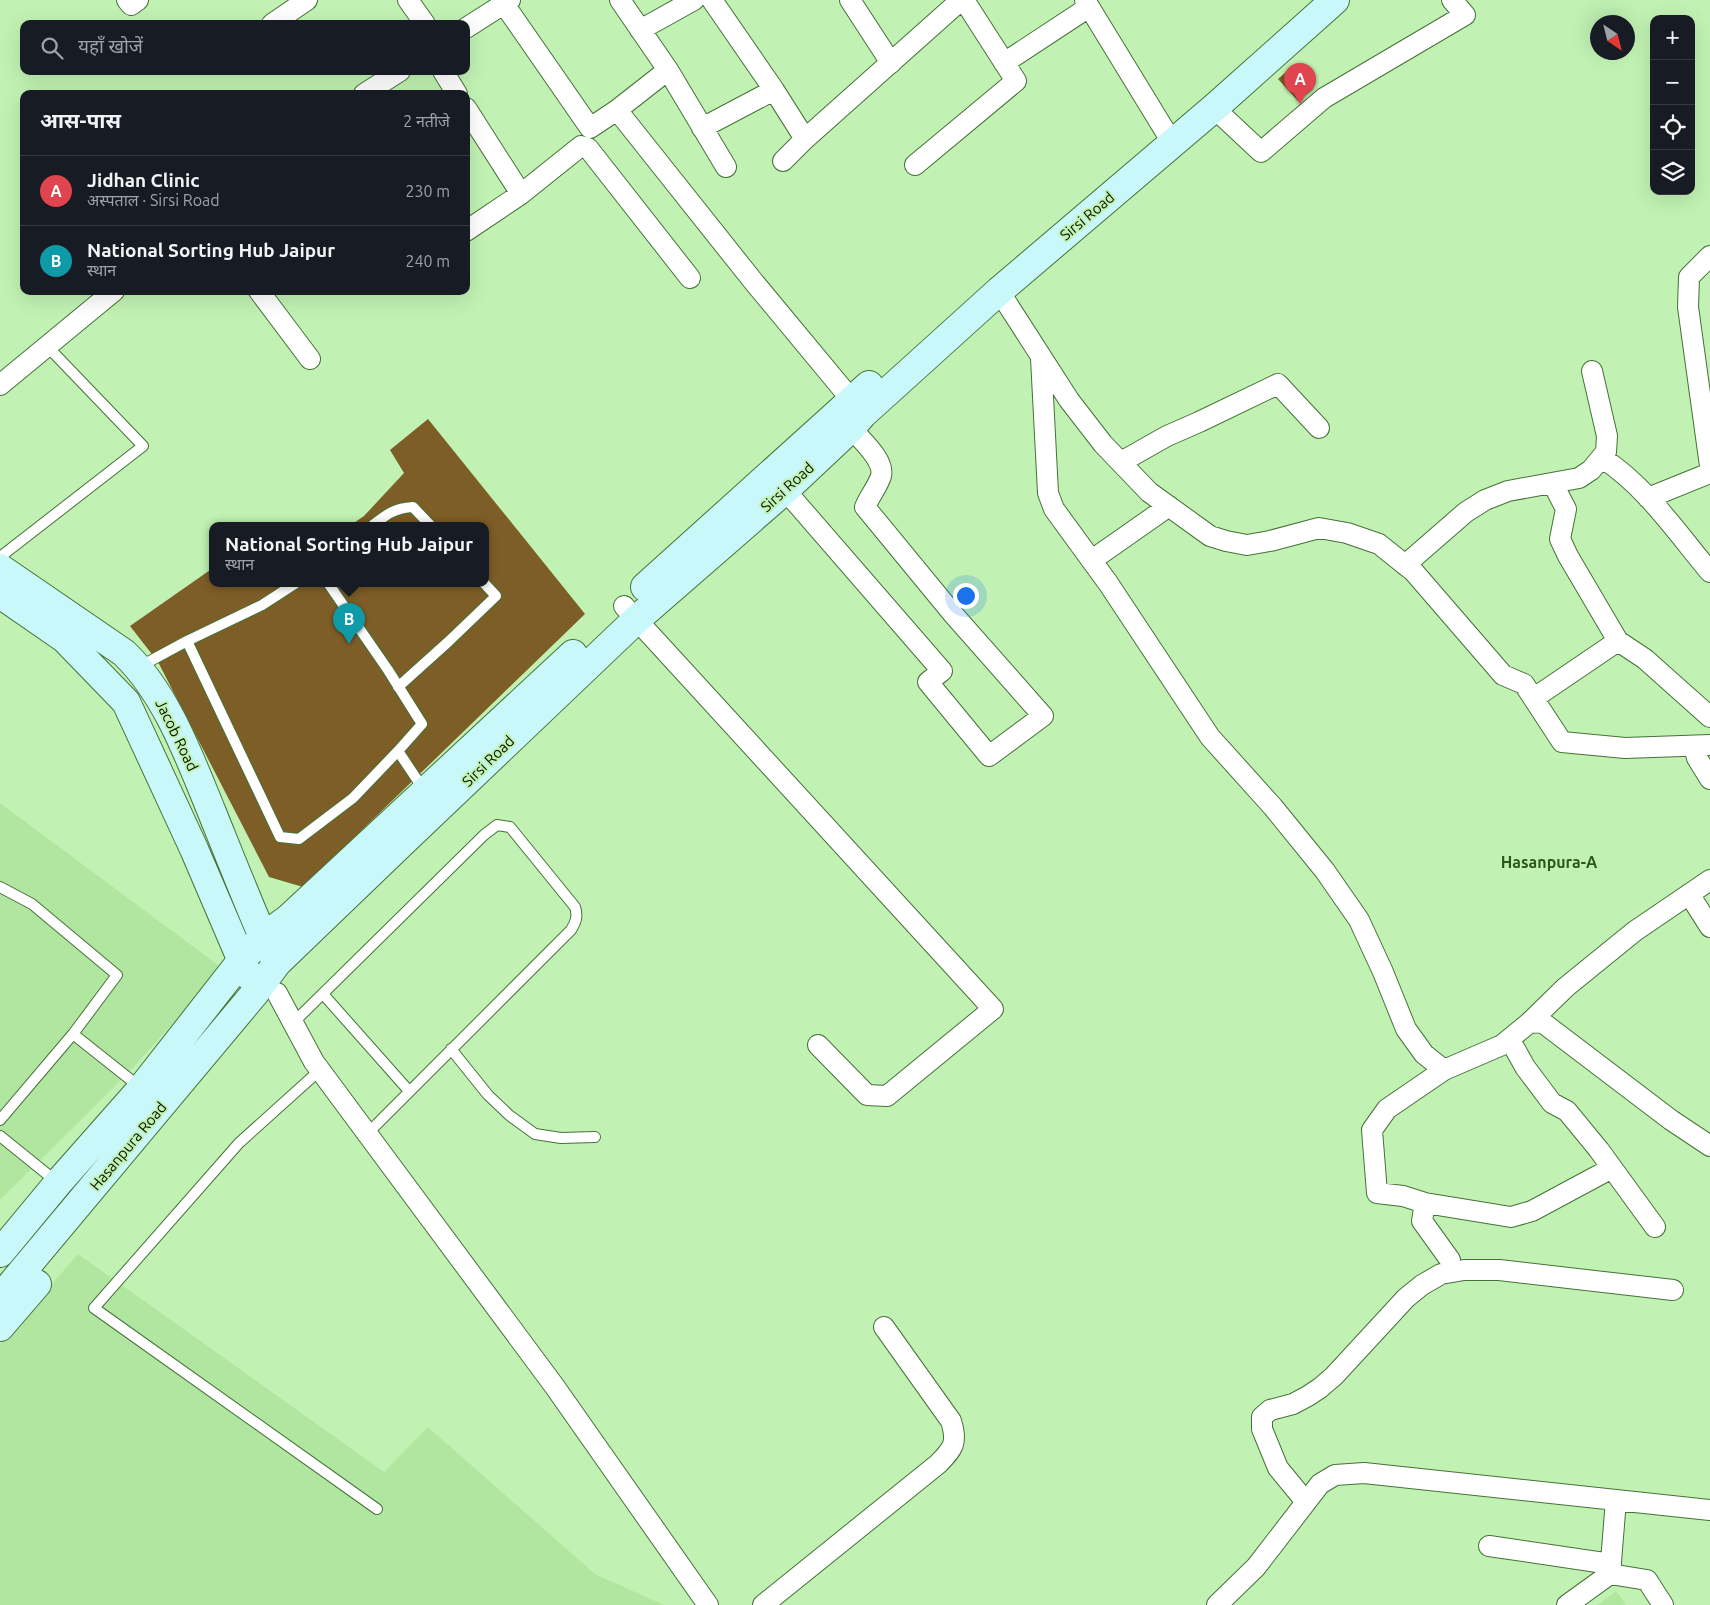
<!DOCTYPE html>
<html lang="hi">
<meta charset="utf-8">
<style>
:root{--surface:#171b24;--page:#242831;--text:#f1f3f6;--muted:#9ea1a6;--line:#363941;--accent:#d93025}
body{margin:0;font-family:Ubuntu,"Noto Sans Devanagari",sans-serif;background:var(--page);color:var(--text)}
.controls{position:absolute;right:15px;top:15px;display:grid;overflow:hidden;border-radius:10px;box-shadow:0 5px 20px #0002}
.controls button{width:45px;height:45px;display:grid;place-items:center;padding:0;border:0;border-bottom:1px solid var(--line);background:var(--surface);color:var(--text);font:25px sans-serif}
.compass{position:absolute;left:1590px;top:15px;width:45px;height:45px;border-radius:50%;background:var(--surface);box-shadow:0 5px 20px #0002;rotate:145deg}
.you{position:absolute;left:965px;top:595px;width:18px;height:18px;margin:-12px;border:4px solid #fff;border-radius:50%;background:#1a73e8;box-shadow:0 0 0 8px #1a73e833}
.badge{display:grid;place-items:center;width:32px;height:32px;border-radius:50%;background:var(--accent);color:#fff;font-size:16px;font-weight:700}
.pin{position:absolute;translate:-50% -41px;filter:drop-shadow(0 1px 2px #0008)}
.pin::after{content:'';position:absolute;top:26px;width:18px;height:15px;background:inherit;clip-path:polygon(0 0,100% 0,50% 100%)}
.popup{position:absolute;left:209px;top:522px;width:280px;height:65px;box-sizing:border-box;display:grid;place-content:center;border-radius:10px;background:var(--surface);filter:drop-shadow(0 1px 4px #0005);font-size:16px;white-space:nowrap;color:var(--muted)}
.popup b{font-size:19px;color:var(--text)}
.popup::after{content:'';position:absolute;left:50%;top:100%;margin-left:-10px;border:10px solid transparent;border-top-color:var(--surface)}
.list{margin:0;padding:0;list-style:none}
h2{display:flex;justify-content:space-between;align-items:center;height:65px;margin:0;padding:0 20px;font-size:21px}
h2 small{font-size:16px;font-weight:400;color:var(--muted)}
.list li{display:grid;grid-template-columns:32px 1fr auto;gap:15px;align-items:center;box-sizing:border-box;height:70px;padding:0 20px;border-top:1px solid var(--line)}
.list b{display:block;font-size:19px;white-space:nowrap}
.list p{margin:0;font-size:16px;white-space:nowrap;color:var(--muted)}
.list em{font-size:16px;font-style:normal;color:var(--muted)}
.icon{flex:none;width:28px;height:28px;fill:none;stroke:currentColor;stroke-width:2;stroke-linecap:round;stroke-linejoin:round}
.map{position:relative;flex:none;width:1710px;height:1605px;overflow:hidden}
.search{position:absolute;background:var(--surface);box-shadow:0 5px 20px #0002;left:20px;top:20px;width:450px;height:55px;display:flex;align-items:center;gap:12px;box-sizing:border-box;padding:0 18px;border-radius:10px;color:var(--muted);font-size:19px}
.panel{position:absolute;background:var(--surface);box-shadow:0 5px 20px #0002;left:20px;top:90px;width:450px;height:205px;border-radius:10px}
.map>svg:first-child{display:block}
.built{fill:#b1e6a1}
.building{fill:#7e5e27}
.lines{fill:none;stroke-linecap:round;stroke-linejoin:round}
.lane-casing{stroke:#467138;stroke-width:12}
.street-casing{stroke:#467138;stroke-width:22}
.secondary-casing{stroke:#467138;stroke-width:30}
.lane{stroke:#fff;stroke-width:10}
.street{stroke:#fff;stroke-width:20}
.secondary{stroke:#c9f8fa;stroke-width:28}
.labels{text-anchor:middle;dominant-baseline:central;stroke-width:4;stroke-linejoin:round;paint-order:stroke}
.street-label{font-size:15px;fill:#031301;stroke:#c1f2b3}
.neighbourhood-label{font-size:16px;font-weight:bold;fill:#2b561d;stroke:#c1f2b3}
</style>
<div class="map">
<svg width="1710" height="1605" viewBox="0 0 1710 1605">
<rect width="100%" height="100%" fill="#c1f2b3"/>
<!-- built -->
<path class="built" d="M0,803L222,968L132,1069L0,1200Z
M78,1254L384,1472L428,1427L595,1574L664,1605H0V1344Z
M1616,1591L1626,1605H1598Z"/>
<!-- building -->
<path class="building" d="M1293,66L1313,89L1298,101L1278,79Z
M428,419L585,614L303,887L269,877L158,662L130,626L213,568V583H485V525H351L364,516L404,473L390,450Z"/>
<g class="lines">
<defs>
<path id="lane" d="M373,525C387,514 395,508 413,507L430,525
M0,557L143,446L47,346
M328,583L388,670L422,724L398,751
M187,641L280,837L299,839L353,798L398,751L424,790
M139,667L187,641L262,605L296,583
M398,687L448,642L496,596L484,583
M0,887L32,904L117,975L73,1034L0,1120
M323,994L409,1091
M294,1022L484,835L497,825L510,827L575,907C578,916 576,922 571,930L367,1134
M73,1034L141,1088
M451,1049L488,1095L509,1115L535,1134L561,1138L595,1137
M320,1070L239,1143L94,1308L377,1509
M0,1136L57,1182"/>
<path id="street" d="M127,0L131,5L138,0
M408,0L425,24
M712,0L774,90L805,139L961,0
M850,0L891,63
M1085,0L1173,144
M504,4L590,128L617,110L753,281L860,410
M272,24L307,0
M466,28L510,0
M640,30L694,0
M1004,63L1089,7
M668,70L726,167
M443,71L457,94
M364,94L400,71
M466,108L521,194L466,231
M1214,108L1261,152L1324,98L1465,15L1452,0
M617,110L668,70L620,0
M702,128L774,90
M783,161L805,139
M915,165L1016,81L964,0
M521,194L581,146L588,148L690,278
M1710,256L1689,277L1688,307L1710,466
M259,291L310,359
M999,291L1069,400L1103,444L1149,492L1210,536L1226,541L1247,545L1270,541L1319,528L1347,533L1379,544L1414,572L1503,675L1524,684L1562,742L1625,748L1710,745
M1041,358L1048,493L1054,509L1108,583L1210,737L1273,807L1325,871L1359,920L1383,972L1406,1029L1424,1054L1444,1070
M0,385L114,291
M1602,458C1645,485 1678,534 1710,572
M1121,462L1167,436L1199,422L1278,384L1319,428
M1553,484L1566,509L1560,539L1568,556L1618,641L1645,659L1710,717
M785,490L942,671L928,682L989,756L1043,716L953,614L865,507C869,497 878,486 881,476C885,460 861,440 851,428
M1648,498L1710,473
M1092,560L1169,506
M1405,565L1466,512L1485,500L1508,491L1579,478L1591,470L1606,452L1607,436L1592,371
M624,606L993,1009L887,1096L867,1095L818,1045
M1534,698L1618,641
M1694,746L1697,758L1710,779
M1689,894L1710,927
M277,993L314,1062L555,1387L708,1605
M1529,1023L1566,987L1635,931L1710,880
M1510,1040L1525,1067L1552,1103L1567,1111L1599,1150L1655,1227
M1612,1168L1532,1211L1511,1217L1425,1203L1403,1196L1377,1193L1372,1130L1387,1109L1444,1070L1502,1045L1529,1023L1542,1022L1671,1120L1710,1146
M1425,1203L1422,1221L1450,1260
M1306,1502L1278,1468L1262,1429V1417L1270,1410L1293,1404L1308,1396L1320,1388L1334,1376L1406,1298L1422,1285L1441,1274L1464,1270H1499L1673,1290
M1489,1546L1611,1564
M1610,1574L1647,1580L1663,1605
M763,1605L938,1464C953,1449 958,1443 951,1421L884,1327
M1217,1605L1256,1567L1320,1484L1335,1475L1364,1473L1710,1510
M1567,1605L1610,1574L1616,1500"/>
<path id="secondary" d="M0,568L124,653C166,693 189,756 211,810C228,852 245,895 263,937L271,952
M645,587L869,385
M0,594L65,639L126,702L194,849L248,975
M0,1253L58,1183L141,1089L242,960L263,937L289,918L573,654
M0,1298L255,993L277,963L405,840L637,619L785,490L851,428L863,414L999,291L1214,108L1335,0
M0,1327L37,1284"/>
</defs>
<!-- lane casing -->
<use href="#lane" class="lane-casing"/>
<!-- street casing -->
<use href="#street" class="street-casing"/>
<!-- secondary casing -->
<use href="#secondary" class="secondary-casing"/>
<!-- lane -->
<use href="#lane" class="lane"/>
<!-- street -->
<use href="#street" class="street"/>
<!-- secondary -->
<use href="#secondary" class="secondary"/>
</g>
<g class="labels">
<!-- street labels -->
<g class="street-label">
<text transform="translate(1087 216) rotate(-40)">Sirsi Road</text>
<text transform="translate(787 487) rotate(-42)">Sirsi Road</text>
<text transform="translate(177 735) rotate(64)">Jacob Road</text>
<text transform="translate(488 761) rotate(-44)">Sirsi Road</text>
<text transform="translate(128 1146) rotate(-50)">Hasanpura Road</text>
</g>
<!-- neighbourhood labels -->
<g class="neighbourhood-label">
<text x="1549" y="862">Hasanpura-A</text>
</g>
</g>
</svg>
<div class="controls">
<button>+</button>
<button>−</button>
<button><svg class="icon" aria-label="locate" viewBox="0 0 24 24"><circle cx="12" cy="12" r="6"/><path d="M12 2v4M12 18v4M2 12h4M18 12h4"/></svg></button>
<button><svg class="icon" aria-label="layers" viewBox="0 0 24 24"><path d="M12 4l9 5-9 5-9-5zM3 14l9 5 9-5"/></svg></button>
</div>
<svg class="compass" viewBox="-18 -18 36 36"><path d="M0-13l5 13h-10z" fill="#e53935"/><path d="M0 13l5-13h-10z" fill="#9ea1a6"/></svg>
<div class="you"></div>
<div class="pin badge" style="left:1300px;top:104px;background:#e0444e">A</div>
<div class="pin badge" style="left:349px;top:644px;background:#0f9aa8">B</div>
<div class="popup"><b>National Sorting Hub Jaipur</b>स्थान</div>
<div class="search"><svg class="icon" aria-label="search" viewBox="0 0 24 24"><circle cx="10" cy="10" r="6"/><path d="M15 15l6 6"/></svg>यहाँ खोजें</div>
<section class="panel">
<h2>आस-पास<small>2 नतीजे</small></h2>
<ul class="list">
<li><span class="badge" style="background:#e0444e">A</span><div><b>Jidhan Clinic</b><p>अस्पताल · Sirsi Road</p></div><em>230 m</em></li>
<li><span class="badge" style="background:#0f9aa8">B</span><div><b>National Sorting Hub Jaipur</b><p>स्थान</p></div><em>240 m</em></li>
</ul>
</section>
</div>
